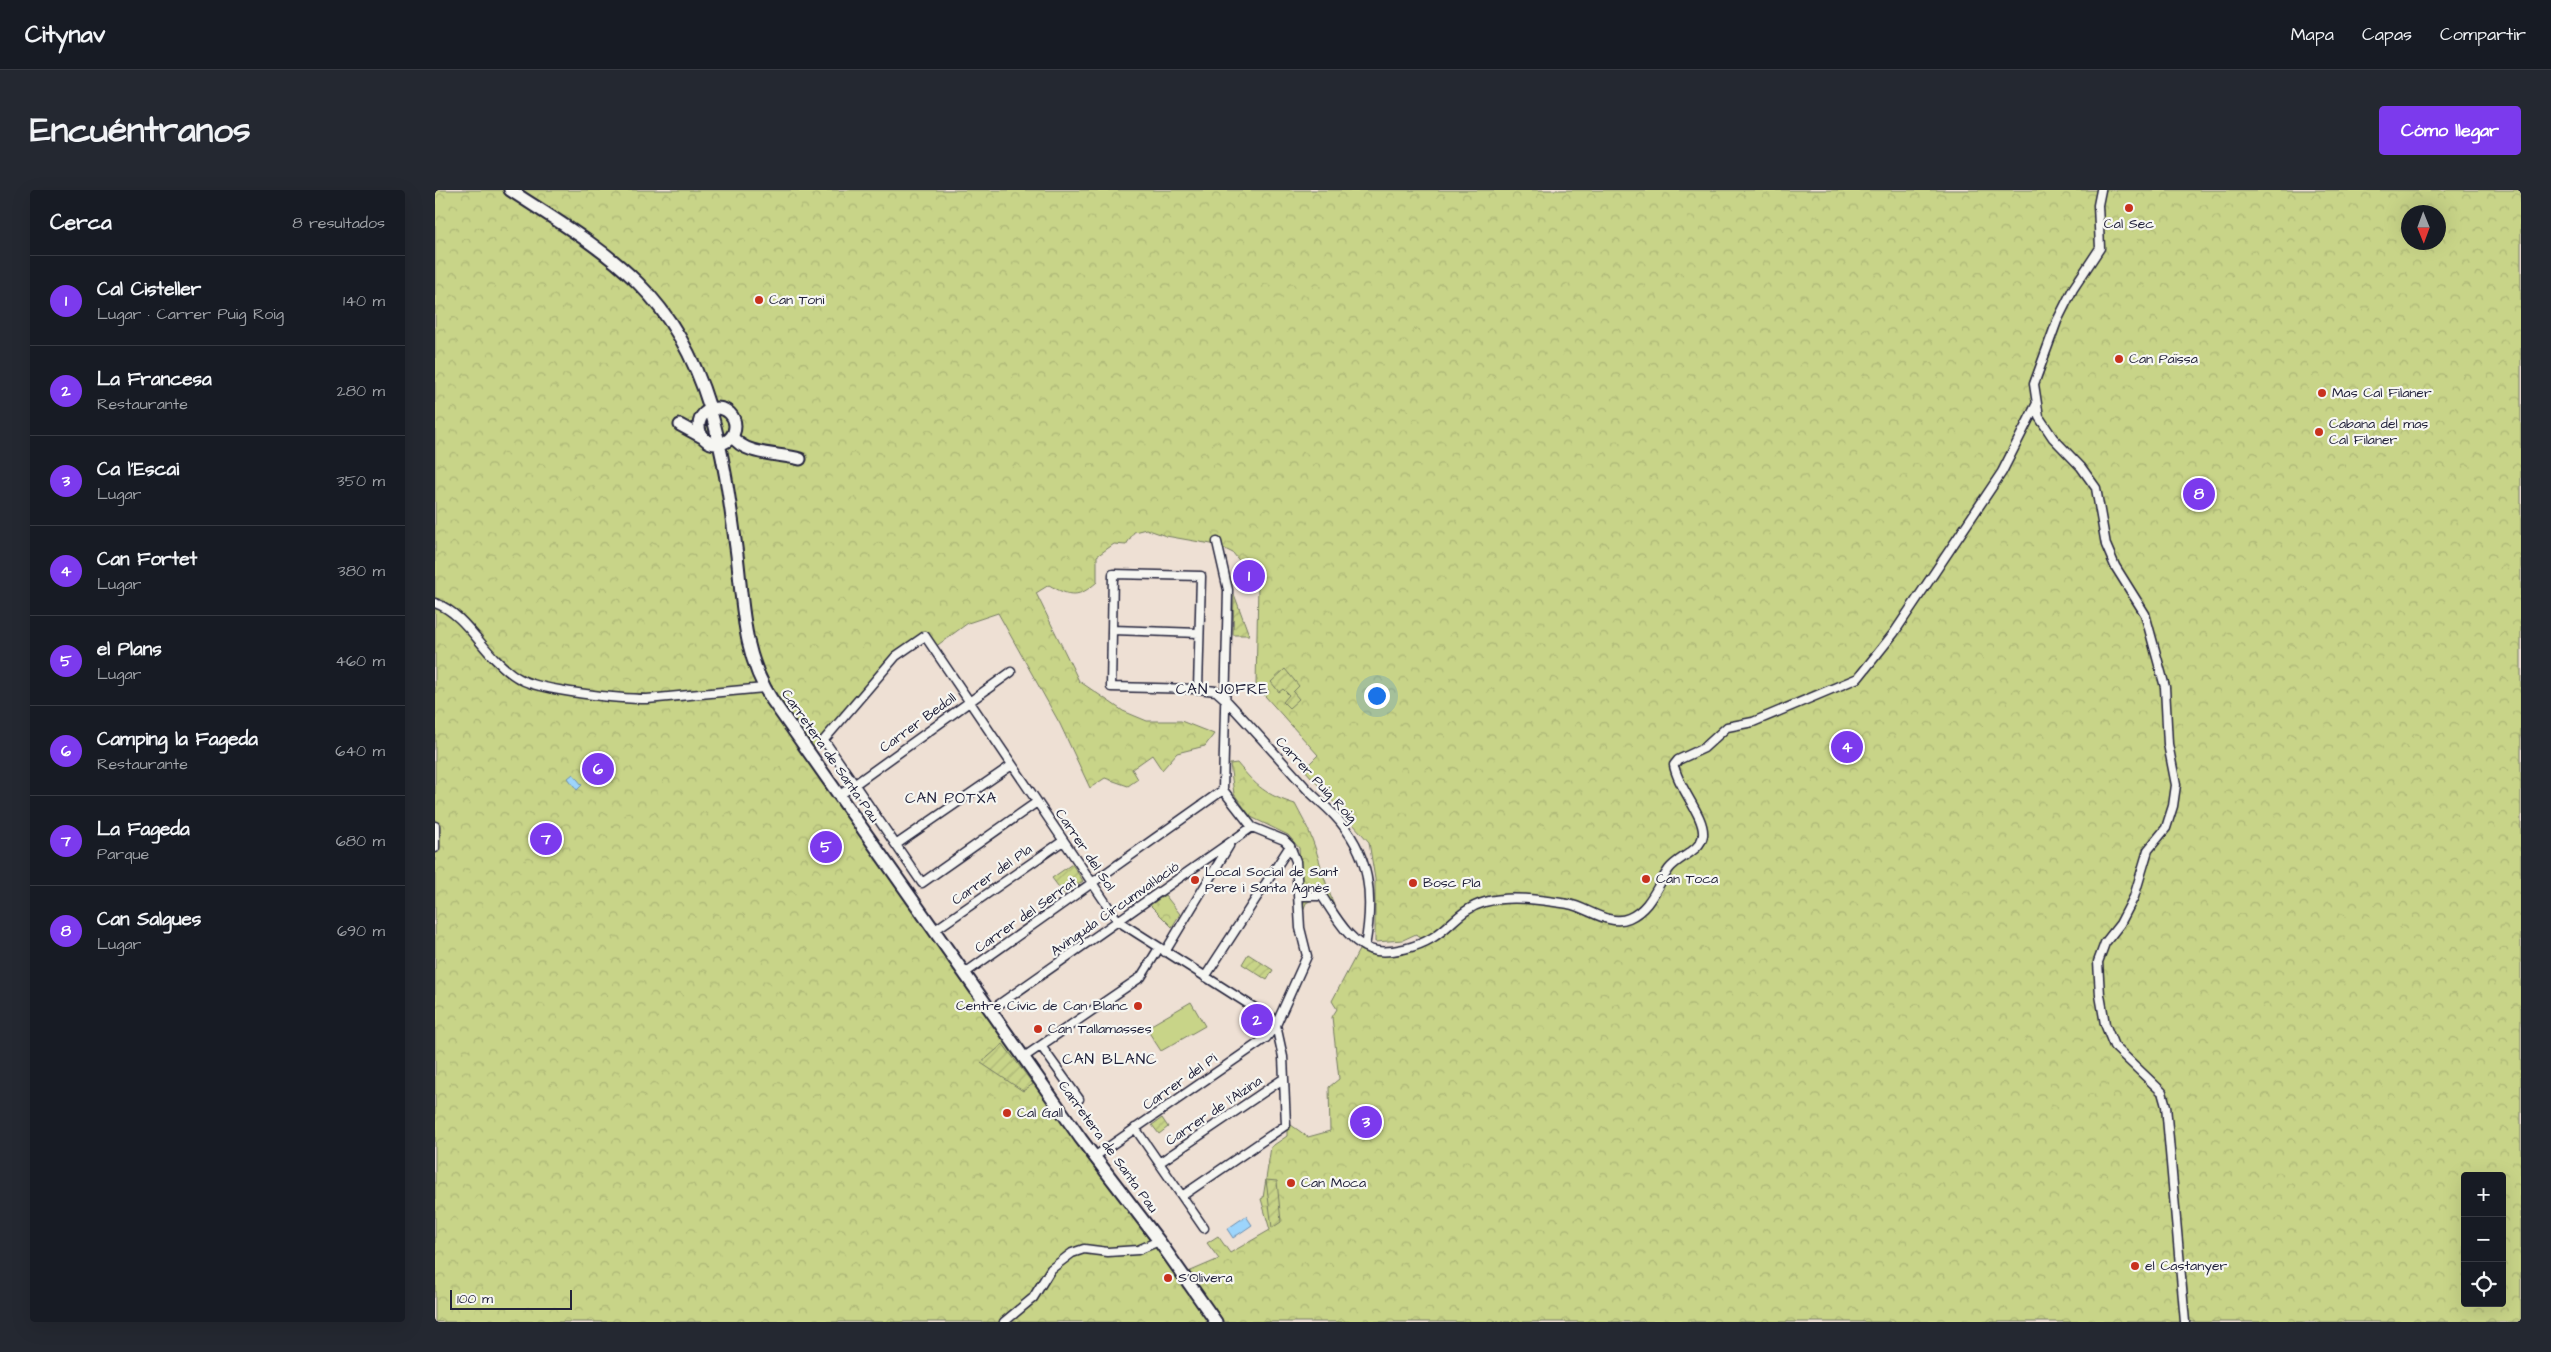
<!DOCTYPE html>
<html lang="es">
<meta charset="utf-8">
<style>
:root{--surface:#171b24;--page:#242831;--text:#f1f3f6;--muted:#9ea1a6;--line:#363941;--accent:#7c3aed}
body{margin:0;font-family:"Architects Daughter",sans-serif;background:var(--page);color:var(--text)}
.controls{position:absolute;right:15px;bottom:15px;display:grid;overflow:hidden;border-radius:5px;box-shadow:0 5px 20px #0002}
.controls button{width:45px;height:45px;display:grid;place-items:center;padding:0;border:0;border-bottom:1px solid var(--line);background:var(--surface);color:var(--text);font:25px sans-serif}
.compass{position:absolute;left:1966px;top:15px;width:45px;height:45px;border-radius:50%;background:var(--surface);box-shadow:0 5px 20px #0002;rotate:179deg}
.scale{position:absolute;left:15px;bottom:12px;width:122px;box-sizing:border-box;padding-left:5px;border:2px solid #22223b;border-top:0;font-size:14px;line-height:18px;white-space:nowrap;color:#22223b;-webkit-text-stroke:4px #f6f6f2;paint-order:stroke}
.you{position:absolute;left:941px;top:505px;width:18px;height:18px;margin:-12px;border:4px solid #fff;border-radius:50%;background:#1a73e8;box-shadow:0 0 0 8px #1a73e833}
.badge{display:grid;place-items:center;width:32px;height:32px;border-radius:50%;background:var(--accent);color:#fff;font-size:16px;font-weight:700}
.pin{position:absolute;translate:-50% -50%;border:2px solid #fff;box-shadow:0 1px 5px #0006}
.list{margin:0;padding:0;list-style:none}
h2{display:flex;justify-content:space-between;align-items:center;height:65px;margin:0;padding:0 20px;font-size:21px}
h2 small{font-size:16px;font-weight:400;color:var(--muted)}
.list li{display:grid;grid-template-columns:32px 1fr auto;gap:15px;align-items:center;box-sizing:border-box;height:90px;padding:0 20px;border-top:1px solid var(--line)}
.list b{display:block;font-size:19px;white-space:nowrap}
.list p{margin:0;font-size:16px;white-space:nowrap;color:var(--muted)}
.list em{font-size:16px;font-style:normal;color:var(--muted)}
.icon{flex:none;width:28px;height:28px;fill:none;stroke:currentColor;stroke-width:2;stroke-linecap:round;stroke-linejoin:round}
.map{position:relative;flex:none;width:2086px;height:1132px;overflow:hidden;border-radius:5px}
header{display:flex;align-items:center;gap:30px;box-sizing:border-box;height:70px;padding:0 25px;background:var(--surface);border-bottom:1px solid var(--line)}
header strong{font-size:24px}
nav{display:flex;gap:28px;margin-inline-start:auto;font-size:18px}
.intro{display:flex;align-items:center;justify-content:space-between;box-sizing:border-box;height:120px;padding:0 30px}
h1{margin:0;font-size:35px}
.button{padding:12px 22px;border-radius:5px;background:var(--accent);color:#fff;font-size:18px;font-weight:700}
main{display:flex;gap:30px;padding:0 30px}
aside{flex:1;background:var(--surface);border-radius:5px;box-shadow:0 5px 20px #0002}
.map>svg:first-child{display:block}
.forest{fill:url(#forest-crowns);stroke:#757b62;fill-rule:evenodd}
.garden{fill:url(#garden-furrows);stroke:#757b62}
.pitch{fill:#c8d488;stroke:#757b62}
.water{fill:url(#water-ripples);stroke:#6c8daf}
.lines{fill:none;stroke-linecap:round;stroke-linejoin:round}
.street-casing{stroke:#22223b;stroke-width:11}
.secondary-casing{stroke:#22223b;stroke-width:15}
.street{stroke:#f6f6f2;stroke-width:8}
.secondary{stroke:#f6f6f2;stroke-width:11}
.poi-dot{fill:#c8321e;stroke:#f6f6f2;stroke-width:2}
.labels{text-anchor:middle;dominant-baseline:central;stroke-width:4.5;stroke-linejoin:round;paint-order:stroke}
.poi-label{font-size:14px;fill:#22223b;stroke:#f6f6f2;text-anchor:start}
.street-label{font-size:14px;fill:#22223b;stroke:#f6f6f2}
.neighbourhood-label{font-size:15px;letter-spacing:1px;fill:#22223b;stroke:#f6f6f2}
</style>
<header>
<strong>Citynav</strong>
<nav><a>Mapa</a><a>Capas</a><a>Compartir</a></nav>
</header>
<div class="intro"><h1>Encuéntranos</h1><a class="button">Cómo llegar</a></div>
<main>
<aside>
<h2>Cerca<small>8 resultados</small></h2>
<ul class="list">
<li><span class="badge">1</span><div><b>Cal Cisteller</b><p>Lugar · Carrer Puig Roig</p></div><em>140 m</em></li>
<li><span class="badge">2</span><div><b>La Francesa</b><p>Restaurante</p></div><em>280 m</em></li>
<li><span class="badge">3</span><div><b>Ca l'Escai</b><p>Lugar</p></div><em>350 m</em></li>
<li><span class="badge">4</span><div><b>Can Fortet</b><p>Lugar</p></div><em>380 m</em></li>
<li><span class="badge">5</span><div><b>el Plans</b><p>Lugar</p></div><em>460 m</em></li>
<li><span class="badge">6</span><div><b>Camping la Fageda</b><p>Restaurante</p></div><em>640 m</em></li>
<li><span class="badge">7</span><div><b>La Fageda</b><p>Parque</p></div><em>680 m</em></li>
<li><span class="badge">8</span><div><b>Can Salgues</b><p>Lugar</p></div><em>690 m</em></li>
</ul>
</aside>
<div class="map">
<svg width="2086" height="1132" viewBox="0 0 2086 1132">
<defs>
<pattern id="forest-crowns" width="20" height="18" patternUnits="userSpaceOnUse" patternTransform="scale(1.25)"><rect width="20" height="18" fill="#c8d488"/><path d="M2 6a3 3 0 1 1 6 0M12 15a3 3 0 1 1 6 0" fill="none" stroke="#acb676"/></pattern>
<pattern id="garden-furrows" width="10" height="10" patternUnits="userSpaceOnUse" patternTransform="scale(1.25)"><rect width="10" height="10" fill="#c8d488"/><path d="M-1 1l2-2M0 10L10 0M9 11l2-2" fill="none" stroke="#acb676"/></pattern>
<pattern id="water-ripples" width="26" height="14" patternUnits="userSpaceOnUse" patternTransform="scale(1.25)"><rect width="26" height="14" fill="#9dd5fc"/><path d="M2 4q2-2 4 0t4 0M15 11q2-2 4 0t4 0" fill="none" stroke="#87b7d9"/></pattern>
</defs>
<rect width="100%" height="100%" fill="#eee0d4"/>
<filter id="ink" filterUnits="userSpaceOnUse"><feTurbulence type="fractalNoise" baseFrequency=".02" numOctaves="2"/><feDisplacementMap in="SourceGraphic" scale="10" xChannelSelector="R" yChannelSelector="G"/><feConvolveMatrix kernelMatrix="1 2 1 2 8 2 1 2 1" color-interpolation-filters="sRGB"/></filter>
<g filter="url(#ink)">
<!-- forest -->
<path class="forest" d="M0,0H2086V1132H0ZM1974,22H2004V52H1974ZM711,339L731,346L782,355L798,363L823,394L821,496L883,565L869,579L934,652L940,689V752L968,750L981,744L986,750C972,755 950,763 937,757C897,740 891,685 877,649C873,637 866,626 860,614C831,605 822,597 802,573L795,574L799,604L816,627L853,645L864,658L868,721L871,713L877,710L886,711L925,758L897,811L902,819L897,827L904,889L894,897L895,941L873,947L856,935L852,939V946L836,957L828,1008L826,1009L835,1040L795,1063L783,1046L772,1053L784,1069L744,1086L374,562L458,463L470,455L494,447L500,457L533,433L563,423L625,534L655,598L670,588L693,596L703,589L697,579L717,565L727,580L742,563L770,556L779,544L746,531H712L688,521L644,491L601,403L614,395C635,407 644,408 662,392V366L679,354L691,355L699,342ZM2030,986H2067V1113H2030Z
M730,705L745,724L737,737L715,715Z"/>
<!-- garden -->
<path class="garden" d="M799,404L814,445H798Z
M850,479L864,496L858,502L864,509L854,518L848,512L854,505L848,499L844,502L836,492Z
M637,674L648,691L629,704L617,688Z
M813,764L838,780L832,790L807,774Z
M568,854L598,894L588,901L546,873Z
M727,928L733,937L724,944L717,935Z
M831,990L842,991L846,1032L837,1038Z"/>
<!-- pitch -->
<path class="pitch" d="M756,812L770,836L726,861L711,838Z"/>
<!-- water -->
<path class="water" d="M138,584L147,595L142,600L133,588Z
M811,1026L817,1035L798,1048L792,1039Z"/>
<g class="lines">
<defs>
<path id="street" d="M1666,0L1663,15L1665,58L1638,99L1622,131L1599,194L1604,227L1618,248L1646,277L1661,298L1671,355L1680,376L1710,424L1730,497L1733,554L1741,595L1738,616L1731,638L1713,660L1699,707L1685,734L1670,753L1663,772L1665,805L1670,834L1679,856L1727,902L1731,916L1750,1132
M0,413C26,422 42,451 61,470C67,476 77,485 85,489C106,501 186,509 212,509L329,498
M678,440L764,443
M763,499L766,386L678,384L676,497L763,499L781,501L791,510C818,539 845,569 871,598C880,608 890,615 899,625C936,664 939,706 930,757
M405,605L576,482
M602,612L487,693L389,550L461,466L490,446L683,731L826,822L841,835L831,848L659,967
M0,636V658
M462,654L577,575
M863,706H887C899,724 917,758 942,761C959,763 982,757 997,748C1016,737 1025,719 1050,712C1075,705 1107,710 1133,714C1152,717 1174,737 1194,728C1216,718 1221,697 1234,679C1243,667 1266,661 1268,645C1270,626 1242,596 1239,575L1243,570L1269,558L1292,537L1318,532L1423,488L1459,443L1567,282L1601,215
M500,740L628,651
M730,762L794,656
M530,783L788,600
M770,787L855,656
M556,820L817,637
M606,856L644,909
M589,867L706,787L724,758
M700,938L769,1038
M724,973L848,889
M747,1006L851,935L848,867L841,835L872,766L865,738L861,671L855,656L849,650L817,637L788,600L793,400L782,352
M569,1132L598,1108L616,1079L637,1063L649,1059L673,1062L703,1060L724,1051"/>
<path id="secondary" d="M75,0C119,29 166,56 203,93C277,166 289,267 302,365C308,415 308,466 337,510L646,949L724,1051L781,1132
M264 236a18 18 0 1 1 36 0a18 18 0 1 1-36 0Z
M245,235L267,247
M297,246C310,266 344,263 365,269"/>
</defs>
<!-- street casing -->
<use href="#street" class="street-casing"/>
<!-- secondary casing -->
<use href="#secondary" class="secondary-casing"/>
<!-- street -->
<use href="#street" class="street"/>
<!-- secondary -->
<use href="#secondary" class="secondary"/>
</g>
</g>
<!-- markers -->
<g class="poi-dot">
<circle cx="1694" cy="18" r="5"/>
<circle cx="324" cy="110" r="5"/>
<circle cx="1684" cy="169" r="5"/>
<circle cx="1887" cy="203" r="5"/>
<circle cx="1884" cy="242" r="5"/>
<circle cx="1211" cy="689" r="5"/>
<circle cx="760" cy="690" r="5"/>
<circle cx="978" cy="693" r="5"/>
<circle cx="703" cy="816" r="5"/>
<circle cx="603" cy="839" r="5"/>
<circle cx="572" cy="923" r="5"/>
<circle cx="856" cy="993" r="5"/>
<circle cx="1700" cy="1076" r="5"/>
<circle cx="733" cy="1088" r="5"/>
</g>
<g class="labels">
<!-- poi labels -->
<g class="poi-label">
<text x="1694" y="34" text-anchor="middle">Cal Sec</text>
<text x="334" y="110">Can Toni</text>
<text x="1694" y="169">Can Païssa</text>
<text x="1897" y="203">Mas Cal Filaner</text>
<text x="1894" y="234">Cabana del mas<tspan x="1894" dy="16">Cal Filaner</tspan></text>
<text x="770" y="682">Local Social de Sant<tspan x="770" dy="16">Pere i Santa Agnès</tspan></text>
<text x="1221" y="689">Can Toca</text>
<text x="988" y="693">Bosc Pla</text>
<text x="693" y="816" text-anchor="end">Centre Cívic de Can Blanc</text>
<text x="613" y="839">Can Tallamasses</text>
<text x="582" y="923">Cal Gall</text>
<text x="866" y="993">Can Moca</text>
<text x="1710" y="1076">el Castanyer</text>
<text x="743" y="1088">S'Olivera</text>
</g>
<!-- street labels -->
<g class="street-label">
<text transform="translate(483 533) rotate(-36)">Carrer Bedoll</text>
<text transform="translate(395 566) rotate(55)">Carretera de Santa Pau</text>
<text transform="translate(881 590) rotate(47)">Carrer Puig Roig</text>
<text transform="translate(650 660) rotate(56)">Carrer del Sol</text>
<text transform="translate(557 685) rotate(-35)">Carrer del Pla</text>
<text transform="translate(680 719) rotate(-35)">Avinguda Circumval·lació</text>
<text transform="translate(591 725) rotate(-35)">Carrer del Serrat</text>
<text transform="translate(745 892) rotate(-35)">Carrer del Pi</text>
<text transform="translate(779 921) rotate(-34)">Carrer de l'Alzina</text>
<text transform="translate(673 957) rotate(54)">Carretera de Santa Pau</text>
</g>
<!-- neighbourhood labels -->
<g class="neighbourhood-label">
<text x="787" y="499">CAN JOFRE</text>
<text x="516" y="608">CAN POTXA</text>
<text x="675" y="869">CAN BLANC</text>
</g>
</g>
</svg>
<div class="controls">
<button>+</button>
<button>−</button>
<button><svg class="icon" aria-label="locate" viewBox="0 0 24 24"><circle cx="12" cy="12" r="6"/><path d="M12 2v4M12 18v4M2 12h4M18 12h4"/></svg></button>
</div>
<svg class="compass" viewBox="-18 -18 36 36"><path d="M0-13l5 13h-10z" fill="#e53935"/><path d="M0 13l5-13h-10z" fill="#9ea1a6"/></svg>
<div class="scale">100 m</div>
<div class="you"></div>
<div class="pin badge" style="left:814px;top:386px">1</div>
<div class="pin badge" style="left:822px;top:830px">2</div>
<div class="pin badge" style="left:931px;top:932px">3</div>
<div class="pin badge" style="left:1412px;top:557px">4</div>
<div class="pin badge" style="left:391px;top:657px">5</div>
<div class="pin badge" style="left:163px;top:579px">6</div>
<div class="pin badge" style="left:111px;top:649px">7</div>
<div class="pin badge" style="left:1764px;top:304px">8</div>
</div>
</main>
